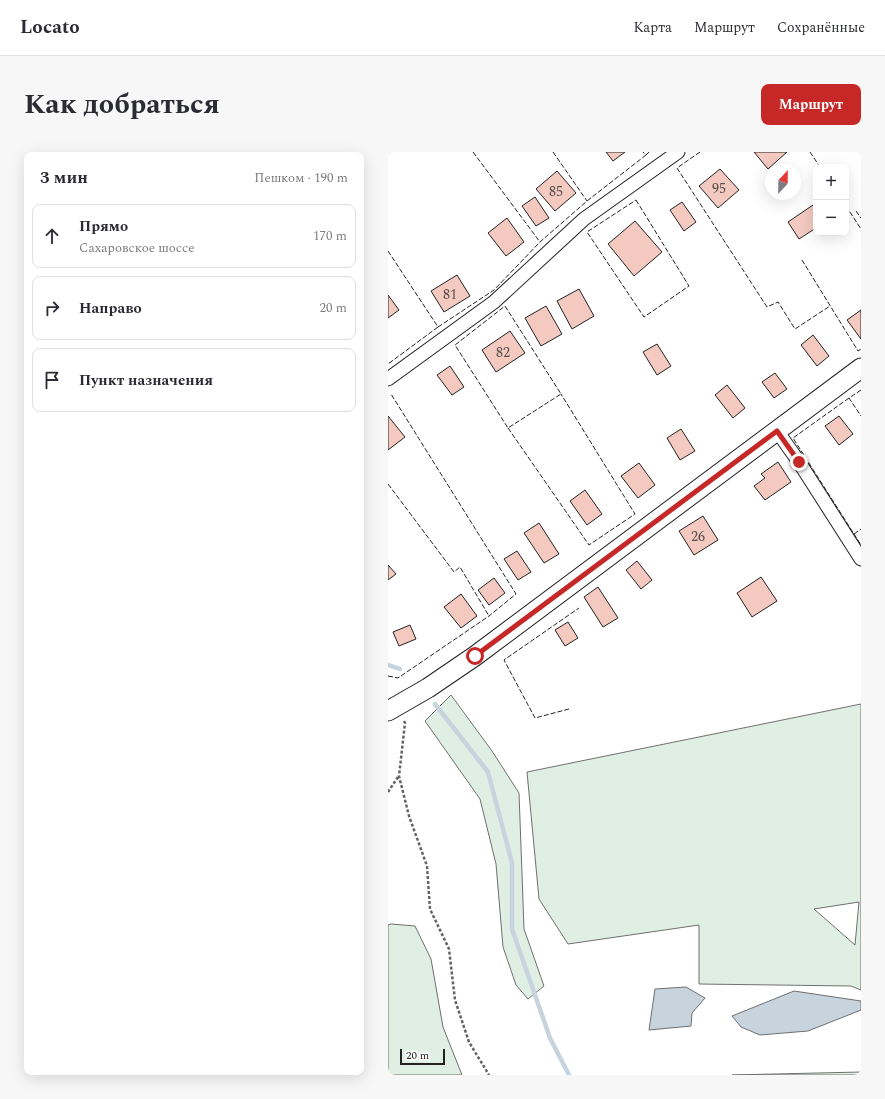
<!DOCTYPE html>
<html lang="ru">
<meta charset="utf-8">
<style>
:root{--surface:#fff;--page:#f7f7f7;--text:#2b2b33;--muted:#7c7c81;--line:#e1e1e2;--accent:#c62828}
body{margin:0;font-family:Spectral,serif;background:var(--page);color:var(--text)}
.controls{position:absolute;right:12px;top:12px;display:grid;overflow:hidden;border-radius:8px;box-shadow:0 4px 16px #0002}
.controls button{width:36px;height:36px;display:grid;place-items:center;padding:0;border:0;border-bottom:1px solid var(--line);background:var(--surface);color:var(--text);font:20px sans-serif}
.compass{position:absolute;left:377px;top:12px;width:36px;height:36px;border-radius:50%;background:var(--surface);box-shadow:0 4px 16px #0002;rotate:22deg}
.scale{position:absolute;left:12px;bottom:10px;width:45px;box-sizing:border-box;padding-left:4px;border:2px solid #222;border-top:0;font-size:11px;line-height:14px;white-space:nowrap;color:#222;-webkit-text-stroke:3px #fff;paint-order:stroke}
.stop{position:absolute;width:12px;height:12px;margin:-9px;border:3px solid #c62828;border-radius:50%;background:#fff}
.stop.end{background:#c62828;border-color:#fff;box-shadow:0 1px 4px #0008}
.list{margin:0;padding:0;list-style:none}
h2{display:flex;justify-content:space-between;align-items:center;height:52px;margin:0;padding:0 16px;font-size:17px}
h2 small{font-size:13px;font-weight:400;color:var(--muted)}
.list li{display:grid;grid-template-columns:26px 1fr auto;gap:12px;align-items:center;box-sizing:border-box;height:64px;margin:0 8px 8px;padding:0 8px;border:1px solid var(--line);border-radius:8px}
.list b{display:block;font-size:15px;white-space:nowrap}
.list p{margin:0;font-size:13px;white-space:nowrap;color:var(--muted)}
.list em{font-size:13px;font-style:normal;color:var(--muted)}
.icon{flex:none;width:22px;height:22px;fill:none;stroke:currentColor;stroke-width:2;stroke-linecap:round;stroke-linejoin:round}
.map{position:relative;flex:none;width:473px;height:923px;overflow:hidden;border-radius:8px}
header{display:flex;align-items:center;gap:24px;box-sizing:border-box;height:56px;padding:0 20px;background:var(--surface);border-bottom:1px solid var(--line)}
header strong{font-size:19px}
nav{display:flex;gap:22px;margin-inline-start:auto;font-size:14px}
.intro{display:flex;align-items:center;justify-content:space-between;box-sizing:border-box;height:96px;padding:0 24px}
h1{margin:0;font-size:28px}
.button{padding:10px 18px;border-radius:8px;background:var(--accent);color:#fff;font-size:14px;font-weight:700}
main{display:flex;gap:24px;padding:0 24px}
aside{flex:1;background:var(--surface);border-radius:8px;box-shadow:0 4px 16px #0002}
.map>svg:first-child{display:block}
.green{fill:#e0efe3;stroke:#6f6f6f;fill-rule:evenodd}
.water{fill:#c7d3dd;stroke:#6f6f6f}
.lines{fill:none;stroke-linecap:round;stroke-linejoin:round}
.stream{stroke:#c7d3dd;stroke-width:4.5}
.building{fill:#f3c9c0;stroke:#222}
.minor-casing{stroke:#222;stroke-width:15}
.secondary-casing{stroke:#222;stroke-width:21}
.path{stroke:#646464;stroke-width:2.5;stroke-dasharray:3 2;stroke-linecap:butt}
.minor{stroke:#fff;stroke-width:13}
.secondary{stroke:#fff;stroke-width:19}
.fence{stroke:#222;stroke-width:1;stroke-dasharray:5 2;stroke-linecap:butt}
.route{stroke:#c62828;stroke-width:5}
.labels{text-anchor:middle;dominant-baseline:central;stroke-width:3;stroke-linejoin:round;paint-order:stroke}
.number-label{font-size:14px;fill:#564c4a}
</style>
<header>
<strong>Locato</strong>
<nav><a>Карта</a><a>Маршрут</a><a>Сохранённые</a></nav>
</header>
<div class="intro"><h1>Как добраться</h1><a class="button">Маршрут</a></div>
<main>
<aside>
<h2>3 мин<small>Пешком · 190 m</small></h2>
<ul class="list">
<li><svg class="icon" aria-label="ahead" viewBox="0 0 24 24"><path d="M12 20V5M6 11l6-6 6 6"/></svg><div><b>Прямо</b><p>Сахаровское шоссе</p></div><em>170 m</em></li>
<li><svg class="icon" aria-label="right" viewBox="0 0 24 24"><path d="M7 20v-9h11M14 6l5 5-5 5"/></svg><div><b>Направо</b></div><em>20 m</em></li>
<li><svg class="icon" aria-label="arrive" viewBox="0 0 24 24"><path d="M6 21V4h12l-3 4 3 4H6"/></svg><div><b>Пункт назначения</b></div></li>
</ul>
</aside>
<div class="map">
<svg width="473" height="923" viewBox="0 0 473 923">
<rect width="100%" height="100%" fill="#fff"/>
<!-- green -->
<path class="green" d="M63,543L104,599L131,641L136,777L156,834L140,847L128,833L115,795L108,712L92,647L37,569Z
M473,552V838L463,834L311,832V773L180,792L151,747L139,620ZM471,750L467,793L426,757Z
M3,772L27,774L43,807L55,875L74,923H0V773Z
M473,920V923H344Z"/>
<!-- water -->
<path class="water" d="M298,835L317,846L304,861L303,874L261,878L267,837Z
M406,839L473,849V858L420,879L372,883L353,875L344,864Z"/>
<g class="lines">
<!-- stream -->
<path class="stream" d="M0,513L12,517
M47,552L100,620L124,711V777L162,886L181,923"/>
</g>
<!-- building -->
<path class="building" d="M218,0H237L225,9Z
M366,0H399L380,17Z
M332,17L351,38L330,56L311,34Z
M169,19L188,41L167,59L148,37Z
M147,45L161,66L148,74L134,54Z
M294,50L308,70L296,79L282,58Z
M425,53L428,56V76L411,87L400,70Z
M119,66L136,90L118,104L100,81Z
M247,69L274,100L246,124L220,92Z
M69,123L82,144L56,160L43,139Z
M191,137L206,164L184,177L169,149Z
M0,143L11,158L0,166Z
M158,154L174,182L153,194L137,166Z
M473,158V187L459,168Z
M122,179L137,201L108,220L94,198Z
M425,183L441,204L429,214L413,193Z
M269,192L283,214L269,223L255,200Z
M62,214L76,235L64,243L49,223Z
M387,221L399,237L386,246L374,230Z
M339,233L357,256L345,266L327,243Z
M0,264L17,285L0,298Z
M451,264L465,282L451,293L437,274Z
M293,277L307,299L292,308L279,286Z
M390,310L403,330L377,348L366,334L377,326L373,322Z
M251,311L267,333L250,346L233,324Z
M197,338L214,362L199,373L182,349Z
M315,364L330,388L306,403L291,379Z
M151,371L171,402L156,411L136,381Z
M129,399L143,420L130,428L116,407Z
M249,409L264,428L253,437L238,418Z
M0,413L8,422L0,428Z
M373,425L389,449L364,465L349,441Z
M106,426L117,441L101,453L90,438Z
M210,435L230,466L215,475L196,445Z
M73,442L89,464L73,476L56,455Z
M180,470L190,486L177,494L167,478Z
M22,473L28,487L11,494L5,480Z"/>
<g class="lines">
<defs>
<path id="minor" d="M0,227L106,150L196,67L290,0
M389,279L411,310L473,407"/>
<path id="secondary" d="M0,559L40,536L87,504L473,216"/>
</defs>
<!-- minor casing -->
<use href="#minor" class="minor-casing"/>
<!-- secondary casing -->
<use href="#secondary" class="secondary-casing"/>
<!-- path -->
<path class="path" d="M16,569L17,571L11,624L21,664L39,714L42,757L61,797L67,848L81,890L101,923
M0,640L10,625"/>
<!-- minor -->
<use href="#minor" class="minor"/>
<!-- secondary -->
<use href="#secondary" class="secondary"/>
<!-- fence -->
<path class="fence" d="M85,0L152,90
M165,0L199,49
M312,0L289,16L379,155L390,150L407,177L442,154
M422,0L432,15
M258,3L261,0
M248,48L301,134L256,165L199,80Z
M458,54L473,77
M468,59L473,66
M0,99L50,175L0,212
M414,108L470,199L473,197
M117,154L173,242L120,276L67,193Z
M50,175L106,138L152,90L199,49L258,3L255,0
M473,238L461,246L473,264
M461,246L405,286L473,393
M120,276L201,393L247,362L173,242
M0,332L66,420L72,415L101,464
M466,382L473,377
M0,524L10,526L101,464L128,442L3,242
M181,557L147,566L116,508L191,456"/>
</g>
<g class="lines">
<!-- route -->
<path class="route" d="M87,504L389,279L411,310"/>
</g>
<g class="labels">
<!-- number labels -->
<g class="number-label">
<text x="331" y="36">95</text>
<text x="168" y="39">85</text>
<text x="62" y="142">81</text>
<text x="115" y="200">82</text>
<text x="310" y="384">26</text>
</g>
</g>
</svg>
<div class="controls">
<button>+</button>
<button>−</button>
</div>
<svg class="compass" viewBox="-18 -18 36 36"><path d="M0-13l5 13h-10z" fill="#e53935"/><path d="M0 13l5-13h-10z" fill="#7c7c81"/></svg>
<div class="scale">20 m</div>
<div class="stop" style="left:87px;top:504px"></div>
<div class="stop end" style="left:411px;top:310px"></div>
</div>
</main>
